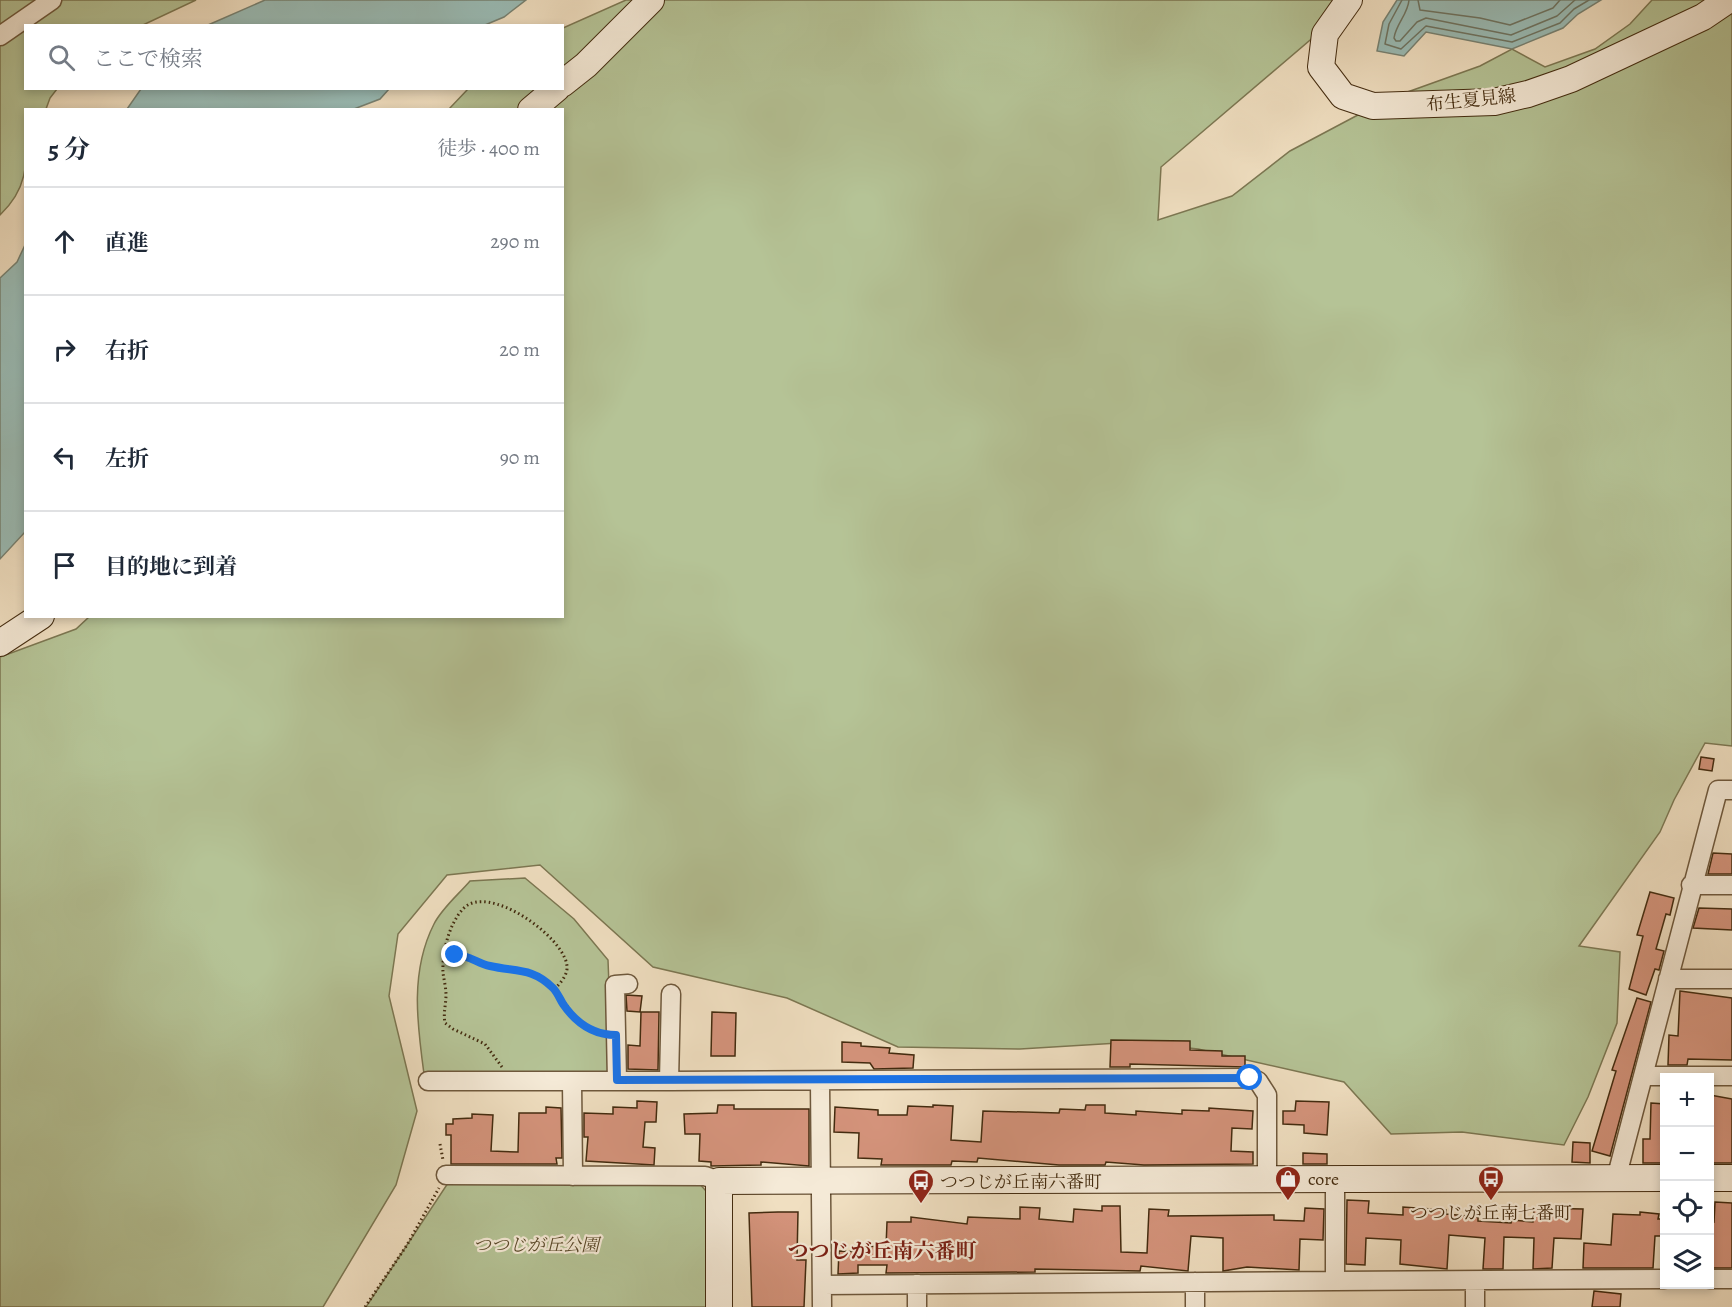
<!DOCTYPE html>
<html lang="ja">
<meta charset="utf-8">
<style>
:root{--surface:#fff;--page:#f6f6f7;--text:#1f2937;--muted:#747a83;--line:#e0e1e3}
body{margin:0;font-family:Alegreya,"Noto Serif JP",serif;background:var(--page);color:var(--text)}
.controls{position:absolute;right:18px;bottom:18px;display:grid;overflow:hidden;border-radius:0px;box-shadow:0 3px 9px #0003}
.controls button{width:54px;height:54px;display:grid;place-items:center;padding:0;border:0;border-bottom:2px solid var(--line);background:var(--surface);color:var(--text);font:30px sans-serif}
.stop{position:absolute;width:18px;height:18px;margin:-14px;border:4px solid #1a73e8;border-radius:50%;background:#fff}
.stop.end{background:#1a73e8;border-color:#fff;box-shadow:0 2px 6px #0008}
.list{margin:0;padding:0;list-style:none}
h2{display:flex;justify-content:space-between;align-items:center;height:78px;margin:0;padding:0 24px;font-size:26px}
h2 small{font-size:20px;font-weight:400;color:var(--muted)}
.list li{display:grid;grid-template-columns:39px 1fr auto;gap:18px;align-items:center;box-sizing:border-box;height:108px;padding:0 24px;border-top:2px solid var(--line)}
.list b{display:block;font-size:22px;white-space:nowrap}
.list em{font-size:20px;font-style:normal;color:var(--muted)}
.icon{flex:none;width:33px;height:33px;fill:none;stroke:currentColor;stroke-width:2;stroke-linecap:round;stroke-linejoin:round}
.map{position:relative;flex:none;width:1732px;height:1307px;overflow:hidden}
.search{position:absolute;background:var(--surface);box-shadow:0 3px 9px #0003;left:24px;top:24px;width:540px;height:66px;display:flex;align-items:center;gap:15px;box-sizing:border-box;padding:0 21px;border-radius:0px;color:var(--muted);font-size:22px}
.panel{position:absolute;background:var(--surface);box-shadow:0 3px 9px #0003;left:24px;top:108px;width:540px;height:510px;border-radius:0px}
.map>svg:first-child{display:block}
.green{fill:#b5c396;stroke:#7c7752;stroke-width:1.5}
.water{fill:#9abcb6;stroke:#778273;stroke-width:1.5}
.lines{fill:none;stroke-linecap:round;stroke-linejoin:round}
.shore{stroke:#6e7462;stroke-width:1.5}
.building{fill:#d4937b;stroke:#432b0f;stroke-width:1.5}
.street-casing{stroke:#6e583c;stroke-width:21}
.secondary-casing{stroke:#432b0f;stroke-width:28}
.path{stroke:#432b0f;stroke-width:3;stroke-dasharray:1.5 3;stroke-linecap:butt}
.street{stroke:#f5ead7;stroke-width:18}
.secondary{stroke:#f5ead7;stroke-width:26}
.route{stroke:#1a73e8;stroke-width:8}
.labels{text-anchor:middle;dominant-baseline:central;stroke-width:4.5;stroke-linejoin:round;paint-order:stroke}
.street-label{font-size:18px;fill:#432b0f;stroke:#f5ead7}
.poi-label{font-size:18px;fill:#432b0f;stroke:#f5ead7;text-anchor:start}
.park-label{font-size:18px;font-style:italic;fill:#5a492a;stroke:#f5ead7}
.quarter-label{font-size:21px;font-weight:bold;fill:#7a1f14;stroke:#f5ead7}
</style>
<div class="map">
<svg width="1732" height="1307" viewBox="0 0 1732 1307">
<rect width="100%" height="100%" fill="#f0dfc1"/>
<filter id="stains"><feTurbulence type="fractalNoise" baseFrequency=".00333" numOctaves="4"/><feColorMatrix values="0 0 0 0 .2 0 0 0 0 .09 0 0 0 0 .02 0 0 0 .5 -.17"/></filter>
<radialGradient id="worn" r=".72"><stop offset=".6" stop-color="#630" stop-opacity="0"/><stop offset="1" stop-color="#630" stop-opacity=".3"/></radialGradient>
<!-- green -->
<path class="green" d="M0,0H196L143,25L26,26V88L57,89L50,98L46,109L26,110C25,152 34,183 0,215Z
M626,0H1339L1316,35L1161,167L1158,220L1232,196L1290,151L1388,99L1480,66L1512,49L1545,67L1595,49L1630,24L1652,0H1732V746L1705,743L1674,800L1660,832L1579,946L1620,952L1617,1023L1588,1097L1564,1145L1462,1132L1391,1134L1344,1082L1198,1049L1135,1042L1020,1049L898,1047L787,998L653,967L540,865L447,875L398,934L389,996L417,1111L396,1185L323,1307H0V657L76,629L89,617L562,616V110L449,109L468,89L562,88L563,28Z
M525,878L574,919L608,960L612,1064L608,1071L601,1075L424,1074C417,1023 410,971 434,924C442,908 459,894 470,881Z
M698,1182L706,1191L707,1307H366L448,1183Z"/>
<!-- water -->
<path class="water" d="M265,0H526L504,17L485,25H208Z
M1397,0H1601L1578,14L1563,28L1512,49L1426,32L1404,56L1377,51L1383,22Z
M141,89V88L389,89L380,99L354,109H127Z
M25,245V532L0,559V278L17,262Z"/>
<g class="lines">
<!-- shore -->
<path class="shore" d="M1402,0L1389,24L1385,44L1401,49L1426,26L1512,42L1560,23L1574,9L1589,0
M1409,0C1408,14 1396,24 1394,38L1396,41H1400L1417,22L1426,18L1511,35L1557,16L1575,0
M1418,0L1420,10L1480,18L1510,25L1553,8L1560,0"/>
</g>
<!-- building -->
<path class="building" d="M1701,757L1714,759L1712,771L1699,769Z
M1713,853L1732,854V874H1708Z
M1650,892L1674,898L1670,915L1666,914L1656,949L1664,951L1659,970L1655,969L1646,995L1629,989L1643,936L1637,935Z
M1699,908L1732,909V930L1693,928Z
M1680,991L1732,998V1060L1688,1059L1687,1065H1668L1669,1035L1678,1036Z
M626,995L642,996L640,1012L627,1011Z
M1637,998L1651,1002L1610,1156L1592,1151L1616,1071L1612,1070Z
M641,1012H659L658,1070L628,1069V1045L640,1046Z
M712,1012L736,1013L735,1056H711Z
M1111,1040L1190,1041V1050L1222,1051V1056H1245V1067L1130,1064V1067H1110Z
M842,1042L861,1043V1046L890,1048L889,1053L914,1055L913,1068L874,1069L870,1063L842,1062Z
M1710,1095L1732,1099V1163H1710Z
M637,1101L657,1102L656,1122H645L643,1147L655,1148L654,1165L586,1161L588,1137H584V1113L613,1114V1107L637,1108Z
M1296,1101L1329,1102L1327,1135L1304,1133V1125L1283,1124V1111H1295Z
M1651,1103L1665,1104V1163H1643V1139H1650Z
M718,1105H734V1109H809V1166L761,1162V1165L711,1166V1162L699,1161L700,1134H685L684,1114L717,1113Z
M933,1105L953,1106L951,1140L981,1142L983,1111L1059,1113L1060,1109L1085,1110L1086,1105H1105V1113L1136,1115V1111L1182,1114V1110L1209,1111V1108L1253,1111L1252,1129L1232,1128L1231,1151L1253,1152V1164L1144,1165L1106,1162L1105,1165H1059L978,1158L977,1162L952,1161L951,1165H881L882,1159L858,1158L859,1133L834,1132L835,1107L878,1110V1115H907L908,1106L933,1107Z
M546,1107L561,1108L562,1158H556L557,1164H451V1135H446V1124H453V1119L472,1118V1114L493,1115L491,1151L518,1152L519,1113H546Z
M1573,1142L1590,1143V1163L1572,1162Z
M1303,1153L1327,1154V1164H1303Z
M1347,1200L1369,1201L1368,1213L1403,1215V1207L1446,1210V1214L1478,1217V1221L1511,1223L1512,1220L1533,1222L1534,1208L1583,1209L1581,1239L1554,1238L1552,1268L1533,1269L1534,1238L1504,1237L1503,1269H1483L1485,1238L1449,1235L1447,1269L1400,1264L1401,1240L1366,1238L1365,1265L1346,1264Z
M1715,1202L1732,1203V1268H1710V1221L1714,1222Z
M1102,1206H1120L1121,1252L1147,1253L1149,1209L1169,1210L1168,1216L1274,1215V1220L1304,1221L1305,1208L1324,1209L1323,1240L1300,1239L1299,1270L1247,1267L1223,1271V1238L1191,1236L1188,1271L1141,1266L1140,1271L1035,1269V1272L886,1273L887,1265H858V1273L838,1274L839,1251L863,1252L864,1246L886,1247L887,1222H911V1217L967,1224L968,1217L1020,1219V1207L1040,1208L1039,1219L1073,1222L1074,1209L1102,1211Z
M778,1212H798L797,1260H806L804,1307H752L749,1213Z
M1640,1212L1659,1214L1658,1219H1665V1236H1655L1653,1268H1583L1584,1243L1611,1245L1613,1214L1640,1215Z
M1594,1291L1621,1294L1620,1307H1592Z"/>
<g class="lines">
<defs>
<path id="street" d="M0,36L52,0
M1691,885H1732
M1668,979H1732
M671,994L669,1081L1250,1078L1258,1081L1267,1095V1180
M1643,1076H1732
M617,1080L615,985L628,984
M428,1081H669
M572,1081L573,1176
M820,1082L822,1307
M446,1175L705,1176L719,1181
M1335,1178V1281L1664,1279
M1616,1179L1718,790H1732
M1710,1279H1732
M1195,1282V1307
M917,1284V1307
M822,1285L1335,1281
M1475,1307V1281"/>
<path id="secondary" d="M1349,0L1325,34L1321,67L1343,96L1373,106L1494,102L1528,94L1571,79L1703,17L1728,0
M562,84L586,65L651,0
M531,110L557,88
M0,643L41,616
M1710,1178H1732
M719,1307V1181L1664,1178"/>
</defs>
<!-- street casing -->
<use href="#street" class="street-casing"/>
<!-- secondary casing -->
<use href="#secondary" class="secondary-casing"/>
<!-- path -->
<path class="path" d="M444,954C452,955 460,954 468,956C475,958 481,964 489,966C514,972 533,966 554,989C570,1006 574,1024 599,1035
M502,1067L485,1044L453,1029L445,1023C443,1013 446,1005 446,995C446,988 444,980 443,973C442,952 449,924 463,909C487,882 564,936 567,966C568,975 560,983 555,989
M440,1144L443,1160
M365,1307L407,1245L439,1188"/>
<!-- street -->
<use href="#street" class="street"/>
<!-- secondary -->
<use href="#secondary" class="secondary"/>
</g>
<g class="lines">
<!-- route -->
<path class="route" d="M455,955C469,955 477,963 490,966C515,972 532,967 553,988C557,992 560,999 563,1004C576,1023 593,1035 616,1035L617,1080L1250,1078"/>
</g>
<!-- icons -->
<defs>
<symbol id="shop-pin" viewBox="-11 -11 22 30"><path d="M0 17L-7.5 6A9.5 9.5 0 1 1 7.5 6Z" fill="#8f2418" stroke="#f5ead7"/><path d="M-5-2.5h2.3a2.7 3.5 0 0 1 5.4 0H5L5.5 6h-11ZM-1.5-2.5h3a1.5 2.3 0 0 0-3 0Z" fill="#fff"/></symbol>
<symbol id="bus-pin" viewBox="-11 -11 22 30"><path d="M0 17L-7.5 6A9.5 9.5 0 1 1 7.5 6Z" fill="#8f2418" stroke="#f5ead7"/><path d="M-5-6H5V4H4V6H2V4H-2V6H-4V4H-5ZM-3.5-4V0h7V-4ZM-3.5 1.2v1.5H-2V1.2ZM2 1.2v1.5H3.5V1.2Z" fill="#fff"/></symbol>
</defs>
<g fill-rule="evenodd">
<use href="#shop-pin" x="1273" y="1164" width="30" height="40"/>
<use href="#bus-pin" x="1476" y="1164" width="30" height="40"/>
<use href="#bus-pin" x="906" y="1167" width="30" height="40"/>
</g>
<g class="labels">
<!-- street labels -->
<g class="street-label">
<text transform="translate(1471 100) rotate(-6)">布生夏見線</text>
</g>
<!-- poi labels -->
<g class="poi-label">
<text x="1308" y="1179">core</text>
<text x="940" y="1182">つつじが丘南六番町</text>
<text x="1491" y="1213" text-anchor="middle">つつじが丘南七番町</text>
</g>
<!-- park labels -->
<g class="park-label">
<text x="536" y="1245">つつじが丘公園</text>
</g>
<!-- quarter labels -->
<g class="quarter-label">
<text x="882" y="1251">つつじが丘南六番町</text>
</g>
</g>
<rect width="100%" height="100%" filter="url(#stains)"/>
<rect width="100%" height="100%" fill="url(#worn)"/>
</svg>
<div class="controls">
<button>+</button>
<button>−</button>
<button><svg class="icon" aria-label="locate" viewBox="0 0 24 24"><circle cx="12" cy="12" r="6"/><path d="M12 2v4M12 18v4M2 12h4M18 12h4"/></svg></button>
<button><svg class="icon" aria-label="layers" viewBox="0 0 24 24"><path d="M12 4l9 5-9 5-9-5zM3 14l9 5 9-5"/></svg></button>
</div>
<div class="stop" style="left:1250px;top:1078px"></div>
<div class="stop end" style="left:455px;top:955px"></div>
<div class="search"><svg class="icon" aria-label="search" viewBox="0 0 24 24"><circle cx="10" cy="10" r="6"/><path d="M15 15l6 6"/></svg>ここで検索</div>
<section class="panel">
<h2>5 分<small>徒歩 · 400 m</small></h2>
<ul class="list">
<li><svg class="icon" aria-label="ahead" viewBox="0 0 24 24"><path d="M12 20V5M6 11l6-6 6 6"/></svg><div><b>直進</b></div><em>290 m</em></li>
<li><svg class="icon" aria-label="right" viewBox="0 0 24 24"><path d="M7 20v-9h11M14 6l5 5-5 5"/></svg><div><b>右折</b></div><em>20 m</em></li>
<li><svg class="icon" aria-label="left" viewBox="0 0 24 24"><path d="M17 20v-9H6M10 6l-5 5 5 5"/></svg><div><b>左折</b></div><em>90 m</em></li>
<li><svg class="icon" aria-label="arrive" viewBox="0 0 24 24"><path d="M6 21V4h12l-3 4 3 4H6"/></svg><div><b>目的地に到着</b></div></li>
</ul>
</section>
</div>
